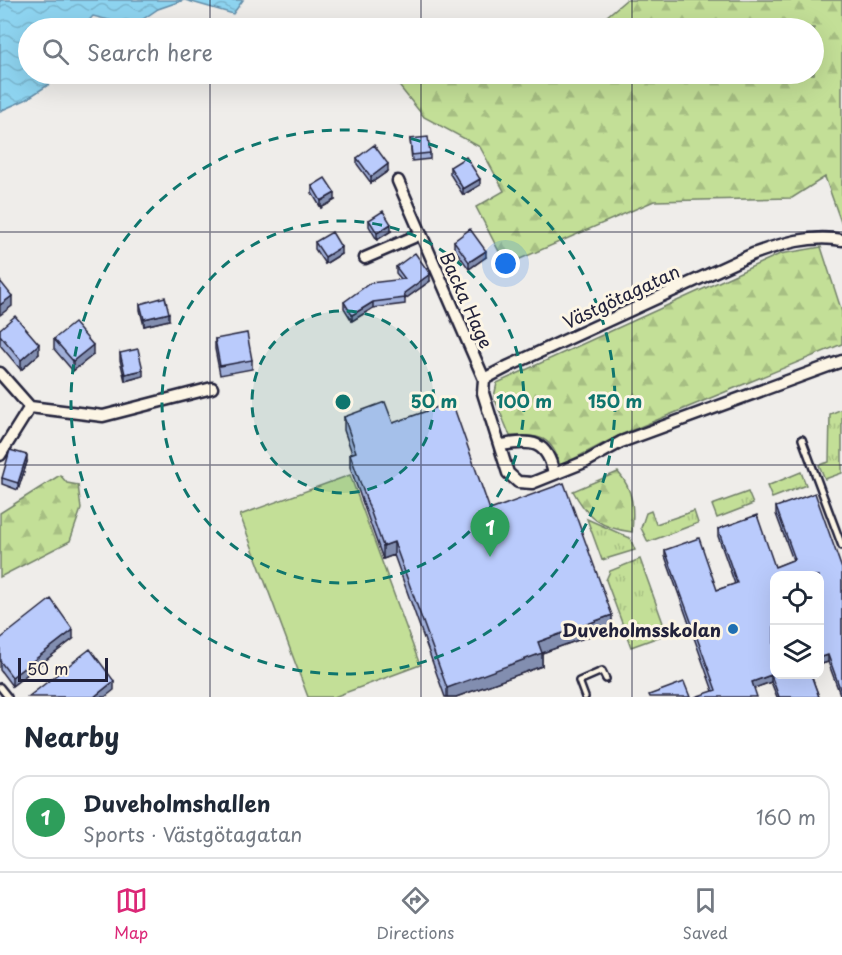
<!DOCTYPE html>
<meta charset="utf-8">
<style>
:root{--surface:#fff;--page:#f6f6f7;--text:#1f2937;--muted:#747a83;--line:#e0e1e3;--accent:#db2777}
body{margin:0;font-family:"Playpen Sans",sans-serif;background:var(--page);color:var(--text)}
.controls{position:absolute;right:18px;bottom:18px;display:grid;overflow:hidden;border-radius:12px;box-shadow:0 6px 24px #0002}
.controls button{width:54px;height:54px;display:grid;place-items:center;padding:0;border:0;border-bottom:2px solid var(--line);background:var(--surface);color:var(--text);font:30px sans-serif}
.scale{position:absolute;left:18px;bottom:15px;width:90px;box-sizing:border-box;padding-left:6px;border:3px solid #22223b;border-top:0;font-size:16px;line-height:21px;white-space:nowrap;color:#22223b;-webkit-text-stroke:4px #fcf5e5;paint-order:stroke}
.you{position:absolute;left:506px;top:264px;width:21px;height:21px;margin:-15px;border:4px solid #fff;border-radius:50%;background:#1a73e8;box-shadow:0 0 0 9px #1a73e833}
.badge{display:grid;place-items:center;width:39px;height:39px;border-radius:50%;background:var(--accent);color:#fff;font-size:20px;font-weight:700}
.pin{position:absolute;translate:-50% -50px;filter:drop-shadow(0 2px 3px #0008)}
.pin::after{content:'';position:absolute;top:32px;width:21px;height:18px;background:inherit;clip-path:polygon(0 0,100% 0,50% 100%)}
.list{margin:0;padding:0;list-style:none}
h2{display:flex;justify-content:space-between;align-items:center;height:78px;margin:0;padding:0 24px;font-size:26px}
h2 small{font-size:20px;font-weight:400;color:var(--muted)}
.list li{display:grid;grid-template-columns:39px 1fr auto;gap:18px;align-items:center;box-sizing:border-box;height:84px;margin:0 12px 12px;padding:0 12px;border:2px solid var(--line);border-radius:18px}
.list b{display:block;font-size:22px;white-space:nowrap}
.list p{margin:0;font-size:20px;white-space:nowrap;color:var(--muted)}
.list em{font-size:20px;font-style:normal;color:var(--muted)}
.icon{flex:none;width:33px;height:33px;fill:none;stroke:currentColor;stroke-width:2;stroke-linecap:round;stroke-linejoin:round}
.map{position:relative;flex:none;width:842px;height:697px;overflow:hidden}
.search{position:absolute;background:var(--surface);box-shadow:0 6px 24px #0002;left:18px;right:18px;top:18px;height:66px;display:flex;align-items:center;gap:15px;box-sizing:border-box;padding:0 21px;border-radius:33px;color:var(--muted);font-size:22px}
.sheet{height:174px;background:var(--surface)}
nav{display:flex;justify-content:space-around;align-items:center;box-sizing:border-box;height:84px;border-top:2px solid var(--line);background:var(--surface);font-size:16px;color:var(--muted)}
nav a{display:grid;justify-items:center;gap:3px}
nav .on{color:var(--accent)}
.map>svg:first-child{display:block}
.grass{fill:url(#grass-tufts);stroke:#728069;stroke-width:1.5}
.forest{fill:url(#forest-firs);stroke:#728069;stroke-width:1.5}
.pitch{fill:#c3df97;stroke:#728069;stroke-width:1.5}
.water{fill:url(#water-waves);stroke:#638da8;stroke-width:1.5}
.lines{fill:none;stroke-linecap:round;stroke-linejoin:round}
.service-casing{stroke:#22223b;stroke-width:10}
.minor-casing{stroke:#22223b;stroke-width:15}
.service{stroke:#fcf5e5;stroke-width:5}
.minor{stroke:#fcf5e5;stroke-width:10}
.wall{fill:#a0afd9;stroke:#22223b;stroke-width:1.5}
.shaded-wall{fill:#828eb0;stroke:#22223b;stroke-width:1.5}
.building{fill:#bacbfc;stroke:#22223b;stroke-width:1.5}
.grid{fill:none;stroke:#22223b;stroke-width:1.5;stroke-opacity:0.55}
.ring{fill:none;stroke:#0f766e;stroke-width:3;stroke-dasharray:10 8}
.poi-dot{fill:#1f6fb2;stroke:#fcf5e5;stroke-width:2}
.labels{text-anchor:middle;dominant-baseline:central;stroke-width:6;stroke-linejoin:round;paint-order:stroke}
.street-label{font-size:18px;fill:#22223b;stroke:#fcf5e5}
.poi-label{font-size:18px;font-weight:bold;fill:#22223b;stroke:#fcf5e5;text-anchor:end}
.centre{fill:#0f766e;stroke:#fcf5e5;stroke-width:3}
.ring-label{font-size:18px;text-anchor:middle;font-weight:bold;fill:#0f766e;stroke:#fcf5e5;stroke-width:6;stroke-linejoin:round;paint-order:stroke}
</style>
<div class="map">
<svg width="842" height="697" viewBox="0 0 842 697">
<defs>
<pattern id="grass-tufts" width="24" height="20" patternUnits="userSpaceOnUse" patternTransform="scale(1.5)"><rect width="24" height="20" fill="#c3df97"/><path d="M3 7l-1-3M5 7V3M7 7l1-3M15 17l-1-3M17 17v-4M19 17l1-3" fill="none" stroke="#a7bf83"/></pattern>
<pattern id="forest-firs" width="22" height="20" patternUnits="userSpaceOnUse" patternTransform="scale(1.5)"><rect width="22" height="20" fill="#c3df97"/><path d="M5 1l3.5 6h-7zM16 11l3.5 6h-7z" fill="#a7bf83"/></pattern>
<pattern id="water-waves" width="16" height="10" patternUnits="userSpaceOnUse" patternTransform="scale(1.5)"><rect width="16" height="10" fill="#8ed4f0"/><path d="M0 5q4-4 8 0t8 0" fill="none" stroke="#7ab6cf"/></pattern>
</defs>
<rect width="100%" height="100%" fill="#efedea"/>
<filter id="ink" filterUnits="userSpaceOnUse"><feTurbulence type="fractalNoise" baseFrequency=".0167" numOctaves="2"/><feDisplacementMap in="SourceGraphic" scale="12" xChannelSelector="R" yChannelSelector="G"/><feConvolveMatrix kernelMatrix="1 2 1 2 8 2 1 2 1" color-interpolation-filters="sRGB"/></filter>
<g filter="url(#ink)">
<!-- grass -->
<path class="grass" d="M842,409V473L825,479L819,465L829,462L830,414Z
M801,472L806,485L772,498L767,486Z
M748,492L753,504L717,518L712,505Z
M651,511L656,524L694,511L698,523L648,542L641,528L646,513Z
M587,519L630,538L635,550L602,560Z
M640,559L667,634L631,647L606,580L610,571Z"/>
<!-- forest -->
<path class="forest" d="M626,0H842V225L825,177L792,198L654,201L506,265L476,207L504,191L480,147L424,117L392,77L406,74H814V28H593Z
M821,247L842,312V344L618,436L560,466C552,435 539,435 510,436L494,397L497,383L780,254Z
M618,472C634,490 634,510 632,532C600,528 588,518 573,491Z
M60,475L67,483L78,485L81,509L70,541L0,577V513Z"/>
<!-- pitch -->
<path class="pitch" d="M350,475L420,665L334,697H308L240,515Z"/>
<!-- water -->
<path class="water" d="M0,0H184L158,9L133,26L93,16L82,28H28V74H65L25,100L0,111Z
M185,0H243L233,14Z"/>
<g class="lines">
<defs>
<path id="service" d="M802,439L842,546
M0,687L8,697
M585,697L579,681L602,671L606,679"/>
<path id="minor" d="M398,181L484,379
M842,240C811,234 781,244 753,254L509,366L484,379L483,393L508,473L518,482L532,483L587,461L621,442L842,361
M365,258L421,234
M0,373L30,407L103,416L212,388
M501,445C532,440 547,440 554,474
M0,455L30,407"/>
</defs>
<!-- service casing -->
<use href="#service" class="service-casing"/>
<!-- minor casing -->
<use href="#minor" class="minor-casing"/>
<!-- service -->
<use href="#service" class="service"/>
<!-- minor -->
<use href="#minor" class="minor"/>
</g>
<!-- wall -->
<path class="wall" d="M410,139L430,153V159L412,161Z
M357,158L388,171L371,183L357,164Z
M450,167L480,185L463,195L450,174Z
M312,186L335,200L321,208L312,193Z
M369,220L391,231L377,240L369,226Z
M454,241L486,257L469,269L454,248Z
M315,242L341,254L325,264L315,249Z
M396,267L430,281L405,299V304L373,308L352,321L344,308V302L401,279L396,273Z
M140,304L169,320L144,326L140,310Z
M0,329L39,354L21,370L0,345Z
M54,339L93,355L73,371L54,349Z
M215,339L252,360V369L220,375L215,349Z
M120,353L143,376L125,381L120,360Z
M344,417L393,423L490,510L612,628L542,653V666L456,697H445L394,555L383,559L350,467V454L352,453L344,430Z
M27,462L18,490L2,484V478Z
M776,507L842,569V697H841L828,662L819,665V576H774L819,697H777L771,682L754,688L713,691L665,556V550L717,590L735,584L718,536V529L775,567L793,560L776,514Z
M0,639H73L12,686L0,670Z"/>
<!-- shaded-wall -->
<path class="shaded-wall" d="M388,164V171L371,183V177Z
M480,179V185L463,195V189Z
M335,193V200L321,208V201Z
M391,224V231L377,240V233Z
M341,247V254L325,264V257Z
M486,251V257L469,269V262Z
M430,274V281L405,299L404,293Z
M12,296V306L0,315V305Z
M373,302V308L352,321V315Z
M169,313V320L144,326V319Z
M39,344V354L21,370V360Z
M93,345V355L73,371V361Z
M143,370V376L125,381V374Z
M27,455V462L18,490V483Z
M394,542V555L383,559V546Z
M612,615V628L542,653V666L456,697H447V688L538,642Z
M73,630V639L12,686V677Z
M828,655V662L819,665V658Z
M771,675V682L752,689V682Z
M114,681V690L105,697H94Z"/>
<!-- building -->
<path class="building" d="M428,137L430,153L412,155L410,139Z
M374,145L388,164L371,177L357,158Z
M466,157L480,179L463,189L450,167Z
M325,178L335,193L321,201L312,186Z
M383,211L391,224L377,233L369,220Z
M470,229L486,251L469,262L454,241Z
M332,232L341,247L325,257L315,242Z
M415,253L430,274L404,293L405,298L373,302L352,315L344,302L370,283L405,279L396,267Z
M0,281L12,296L0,305Z
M165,297L169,313L144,319L140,304Z
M15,316L39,344L21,360L0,335V329Z
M74,323L93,345L73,361L54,339Z
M247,333L252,360L220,366L215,339Z
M138,349L143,370L125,374L120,353Z
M385,402L393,423L452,402L490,510L564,483L612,615L538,642L542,653L447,688L394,542L383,546L350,454L356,452L344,417Z
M10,450L27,455L18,483L2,478Z
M815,493L842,569V694L828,655L819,658V576H774V675H811L819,697H779L771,675L752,682L757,697H695L716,690L665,550L699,538L717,590L737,583L718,529L757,515L775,567L795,559L776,507Z
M51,599L73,630L12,677L0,661V639Z
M90,649L114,681L94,697H28Z
M684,682L690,697H650L649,695Z"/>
</g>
<!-- grid -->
<path class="grid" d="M210,0V28M421,0V28M632,0V28M210,74V697M421,74V697M632,74V697M0,232H842M0,465H842"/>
<!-- distance rings -->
<circle cx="343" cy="402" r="91" fill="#0f766e" fill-opacity=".12"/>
<g class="ring">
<circle cx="343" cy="402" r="91"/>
<circle cx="343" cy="402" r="181"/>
<circle cx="343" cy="402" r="272"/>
</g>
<!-- markers -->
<circle class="poi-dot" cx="733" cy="629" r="6"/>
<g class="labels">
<!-- street labels -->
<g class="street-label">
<text transform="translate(621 296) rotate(-25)">Västgötagatan</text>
<text transform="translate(467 300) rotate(66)">Backa Hage</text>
</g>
<!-- poi labels -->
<g class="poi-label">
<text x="721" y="629">Duveholmsskolan</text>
</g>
</g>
<circle cx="343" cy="402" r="9" class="centre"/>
<g class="ring-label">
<text x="434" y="408">50 m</text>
<text x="524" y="408">100 m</text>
<text x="615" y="408">150 m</text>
</g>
</svg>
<div class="controls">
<button><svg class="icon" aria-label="locate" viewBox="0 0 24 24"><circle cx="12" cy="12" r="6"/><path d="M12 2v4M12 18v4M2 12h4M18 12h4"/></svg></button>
<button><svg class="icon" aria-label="layers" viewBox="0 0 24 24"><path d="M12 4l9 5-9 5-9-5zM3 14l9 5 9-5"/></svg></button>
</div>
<div class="scale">50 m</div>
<div class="you"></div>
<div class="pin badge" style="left:490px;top:557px;background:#2e9e5b">1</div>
<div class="search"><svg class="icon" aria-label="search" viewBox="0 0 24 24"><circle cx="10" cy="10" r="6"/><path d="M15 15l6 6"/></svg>Search here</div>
</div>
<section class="sheet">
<h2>Nearby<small></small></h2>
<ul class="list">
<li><span class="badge" style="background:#2e9e5b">1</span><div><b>Duveholmshallen</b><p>Sports · Västgötagatan</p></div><em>160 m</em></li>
</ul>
</section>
<nav>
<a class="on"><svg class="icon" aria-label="map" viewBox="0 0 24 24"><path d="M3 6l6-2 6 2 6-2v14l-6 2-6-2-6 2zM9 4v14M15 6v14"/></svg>Map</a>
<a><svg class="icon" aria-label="directions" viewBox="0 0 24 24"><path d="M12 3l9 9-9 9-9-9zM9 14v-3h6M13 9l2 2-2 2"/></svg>Directions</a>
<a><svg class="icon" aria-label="saved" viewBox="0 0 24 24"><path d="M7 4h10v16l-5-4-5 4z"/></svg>Saved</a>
</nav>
